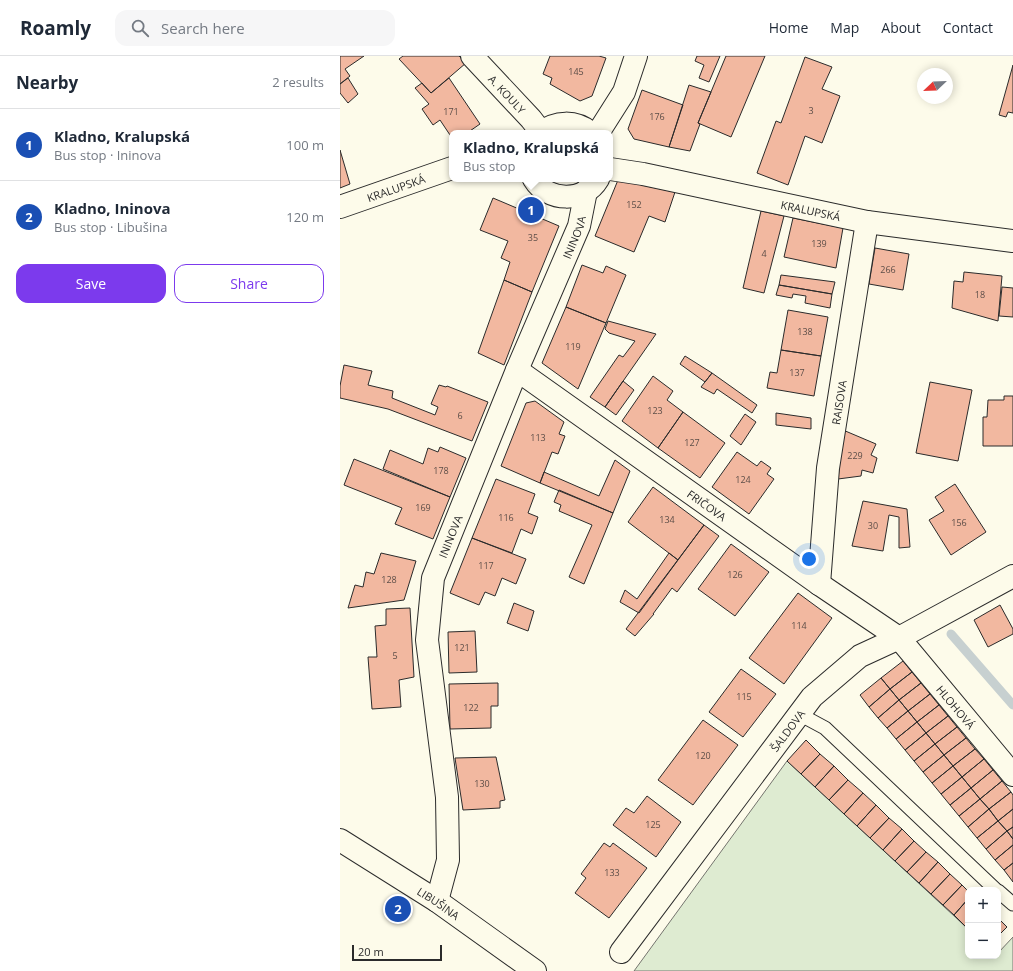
<!DOCTYPE html>
<meta charset="utf-8">
<style>
:root{--surface:#fff;--page:#f6f6f7;--text:#1f2937;--muted:#747a83;--line:#e0e1e3;--accent:#7c3aed}
body{margin:0;font-family:"Open Sans",sans-serif;background:var(--page);color:var(--text)}
.controls{position:absolute;right:12px;bottom:12px;display:grid;overflow:hidden;border-radius:8px;box-shadow:0 2px 10px #0003}
.controls button{width:36px;height:36px;display:grid;place-items:center;padding:0;border:0;border-bottom:1px solid var(--line);background:var(--surface);color:var(--text);font:20px sans-serif}
.compass{position:absolute;left:577px;top:12px;width:36px;height:36px;border-radius:50%;background:var(--surface);box-shadow:0 2px 10px #0003;rotate:247deg}
.scale{position:absolute;left:12px;bottom:10px;width:90px;box-sizing:border-box;padding-left:4px;border:2px solid #2b2b2b;border-top:0;font-size:11px;line-height:14px;white-space:nowrap;color:#2b2b2b;-webkit-text-stroke:3px #fdfbea;paint-order:stroke}
.you{position:absolute;left:469px;top:503px;width:14px;height:14px;margin:-10px;border:3px solid #fff;border-radius:50%;background:#1a73e8;box-shadow:0 0 0 6px #1a73e833}
.badge{display:grid;place-items:center;width:26px;height:26px;border-radius:50%;background:var(--accent);color:#fff;font-size:13px;font-weight:700}
.pin{position:absolute;translate:-50% -50%;border:2px solid #fff;box-shadow:0 1px 4px #0006}
.popup{position:absolute;left:109px;top:74px;width:164px;height:52px;box-sizing:border-box;display:grid;place-content:center;border-radius:8px;background:var(--surface);filter:drop-shadow(0 1px 3px #0005);font-size:13px;white-space:nowrap;color:var(--muted)}
.popup b{font-size:15px;color:var(--text)}
.popup::after{content:'';position:absolute;left:50%;top:100%;margin-left:-8px;border:8px solid transparent;border-top-color:var(--surface)}
.list{margin:0;padding:0;list-style:none}
h2{display:flex;justify-content:space-between;align-items:center;height:52px;margin:0;padding:0 16px;font-size:17px}
h2 small{font-size:13px;font-weight:400;color:var(--muted)}
.list li{display:grid;grid-template-columns:26px 1fr auto;gap:12px;align-items:center;box-sizing:border-box;height:72px;padding:0 16px;border-top:1px solid var(--line)}
.list b{display:block;font-size:15px;white-space:nowrap}
.list p{margin:0;font-size:13px;white-space:nowrap;color:var(--muted)}
.list em{font-size:13px;font-style:normal;color:var(--muted)}
.actions{display:flex;gap:8px;padding:12px 16px}
.actions a{flex:1;padding:9px 0;border:1px solid var(--accent);border-radius:12px;text-align:center;font-size:14px;color:var(--accent)}
.actions .main{background:var(--accent);color:#fff}
.icon{flex:none;width:22px;height:22px;fill:none;stroke:currentColor;stroke-width:2;stroke-linecap:round;stroke-linejoin:round}
.map{position:relative;flex:none;width:673px;height:915px;overflow:hidden}
header{display:flex;align-items:center;gap:24px;box-sizing:border-box;height:56px;padding:0 20px;background:var(--surface);border-bottom:1px solid var(--line)}
header strong{font-size:19px}
nav{display:flex;gap:22px;margin-inline-start:auto;font-size:14px}
.search{width:280px;height:36px;background:var(--page);display:flex;align-items:center;gap:10px;box-sizing:border-box;padding:0 14px;border-radius:12px;color:var(--muted);font-size:15px}
main{display:flex}
aside{flex:1;background:var(--surface)}
.map>svg:first-child{display:block}
.green{fill:#deebd1;stroke:#74746e}
.lines{fill:none;stroke-linecap:round;stroke-linejoin:round}
.stream{stroke:#c7d0d0;stroke-width:9}
.building{fill:#f2b8a0;stroke:#2b2b2b}
.service-casing{stroke:#2b2b2b;stroke-width:15}
.minor-casing{stroke:#2b2b2b;stroke-width:24}
.secondary-casing{stroke:#2b2b2b;stroke-width:24}
.service{stroke:#fdfbea;stroke-width:13}
.minor{stroke:#fdfbea;stroke-width:22}
.secondary{stroke:#fdfbea;stroke-width:22}
.labels{text-anchor:middle;dominant-baseline:central;stroke-width:3;stroke-linejoin:round;paint-order:stroke}
.number-label{font-size:9px;fill:#5d4e48}
.street-label{font-size:11px;fill:#2b2b2b;stroke:#fdfbea}
</style>
<header>
<strong>Roamly</strong>
<div class="search"><svg class="icon" aria-label="search" viewBox="0 0 24 24"><circle cx="10" cy="10" r="6"/><path d="M15 15l6 6"/></svg>Search here</div>
<nav><a>Home</a><a>Map</a><a>About</a><a>Contact</a></nav>
</header>
<main>
<aside>
<h2>Nearby<small>2 results</small></h2>
<ul class="list">
<li><span class="badge" style="background:#1a4fb4">1</span><div><b>Kladno, Kralupská</b><p>Bus stop · Ininova</p></div><em>100 m</em></li>
<li><span class="badge" style="background:#1a4fb4">2</span><div><b>Kladno, Ininova</b><p>Bus stop · Libušina</p></div><em>120 m</em></li>
</ul>
<div class="actions"><a class="main">Save</a><a>Share</a></div>
</aside>
<div class="map">
<svg width="673" height="915" viewBox="0 0 673 915">
<rect width="100%" height="100%" fill="#fdfbea"/>
<!-- green -->
<path class="green" d="M447,705L628,873V900H658V897L673,881V915H294Z"/>
<g class="lines">
<!-- stream -->
<path class="stream" d="M611,578L673,649"/>
</g>
<!-- building -->
<path class="building" d="M0,0H24L5,13L10,20L0,28Z
M63,0H119L126,7L91,37L59,3Z
M210,0H259L266,2L252,40L240,45L210,28L212,22L203,18Z
M357,0H380L369,26L359,22L364,9L355,5Z
M386,0H425L391,81L358,67Z
M465,1L492,11L482,33L500,40L482,87L465,80L448,129L417,117L436,65L441,67Z
M673,9V57L668,56L666,61L659,59Z
M8,22L18,38L8,47L0,37V28Z
M109,22L140,68L127,77H112V82L100,64L93,69L82,53L89,48L75,32L82,27L91,37Z
M349,29L371,36L358,67L360,68L350,95L329,91Z
M302,34L343,49L329,91L294,83L288,73Z
M0,94L10,128L0,132Z
M278,124L335,136L325,166L309,160L294,196L255,180Z
M153,142L219,170L192,236L164,224L170,206L161,202L168,185L140,174Z
M421,155L444,160L424,237L403,232Z
M453,162L503,172L496,212L444,201Z
M535,192L569,198L563,234L529,228Z
M242,209L263,217L266,210L286,219L266,267L226,251Z
M624,216L662,220L658,265L612,252L614,225L623,226Z
M441,219L495,226L492,238L439,229Z
M164,224L192,236L164,309L138,297Z
M439,229L492,238L490,252L465,247L466,240L453,238L452,242L436,239Z
M662,231L673,232V261L659,260Z
M226,251L266,267L238,333L202,307Z
M448,254L488,261L481,300L441,294Z
M268,265L316,278L265,351L250,341L279,299L283,301L295,285L269,277L265,273Z
M441,294L481,300L474,340L427,332L430,316L437,317Z
M345,300L372,317L365,326L340,308Z
M4,309L32,315L28,329L53,335L52,342L95,359L98,351L91,348L99,329L106,331L107,330L148,346L132,385L48,353L0,342V330Z
M372,317L417,349L412,357L377,333L374,338L361,331Z
M313,320L333,335L327,344L343,356L318,392L282,365Z
M283,325L294,334L276,359L265,351Z
M590,326L632,334L618,405L576,397Z
M664,340H673V390H643V361H647L648,344H664Z
M195,345L224,366L219,378L225,380L218,398L212,396L200,427L161,410L186,347Z
M343,356L385,387L360,422L318,392Z
M436,357L471,362V373L436,369Z
M405,358L416,366L401,389L390,380Z
M503,374L536,388L531,399L537,402L533,417L522,414L521,420L498,423Z
M100,391L126,402L110,441L43,413L50,394L83,408L88,392L98,396Z
M397,396L417,410L421,405L431,412L427,418L434,423L409,458L372,431Z
M14,403L110,441L93,483L55,468L62,452L4,429Z
M275,404L290,415L273,457L200,427L204,416L259,440Z
M156,423L195,438L188,457L198,461L192,478L181,473L172,497L132,482Z
M615,428L646,476L611,499L589,464L604,455L595,441Z
M313,431L364,469L338,504L288,466Z
M219,434L273,457L244,528L229,521L252,469L219,455L221,449L214,446Z
M523,445L567,453L570,491L559,492V461L549,459L543,495L512,490Z
M364,469L379,480L337,536L332,532L313,558H314L295,580L286,573Z
M132,482L186,503L176,528L162,522L155,540L145,536L139,549L110,537Z
M391,488L429,516L395,560L358,533Z
M41,497L76,505L64,544L8,552L15,529L23,531L26,516L34,518Z
M329,497L338,504L299,557L280,546L285,534L297,543Z
M458,537L492,562L444,628L409,602Z
M174,547L194,555L188,575L167,567Z
M660,549L673,573V578L648,591L634,564Z
M70,552L74,621L59,624L61,651L32,653L28,601H37L35,570L46,569V553Z
M135,575L137,616L109,617L108,576Z
M563,605L572,616L550,633L541,622Z
M401,613L436,638L403,681L369,656Z
M572,616L581,627L559,644L550,633Z
M541,622L550,633L529,651L520,639Z
M158,627V650H151V672L110,673L109,628Z
M581,627L590,638L568,655L559,644Z
M550,633L559,644L538,662L529,651Z
M590,638L599,649L577,666L568,655Z
M559,644L568,655L547,672L538,662Z
M599,649L608,660L586,677L577,666Z
M568,655L577,666L556,683L547,672Z
M608,660L617,671L595,688L586,677Z
M363,664L398,689L353,749L318,724Z
M577,666L586,677L565,694L556,683Z
M617,671L626,682L604,699L595,688Z
M586,677L595,688L574,705L565,694Z
M626,682L635,693L613,710L604,699Z
M466,684L480,698L461,718L447,705Z
M595,688L604,699L583,716L574,705Z
M635,693L644,703L622,721L613,710Z
M480,698L494,710L475,731L461,718Z
M604,699L613,710L592,727L583,716Z
M156,701L165,744L160,745V752L123,754L115,702Z
M644,703L653,714L631,732L622,721Z
M494,710L508,724L489,744L475,731Z
M613,710L622,721L601,738L592,727Z
M653,714L662,725L640,743L631,732Z
M622,721L631,732L610,749L601,738Z
M508,724L523,737L504,758L489,744Z
M662,725L671,736L649,753L640,743Z
M631,732L640,743L619,760L610,749Z
M671,736L673,739V753L658,765L649,753Z
M523,737L536,749L517,770L504,758Z
M307,740L341,766L316,801L273,769L286,752L294,757Z
M640,743L649,753L628,771L619,760Z
M536,749L549,762L530,782L517,770Z
M649,753L658,765L637,782L628,771Z
M673,753V771L667,775L658,765Z
M549,762L562,773L543,794L530,782Z
M658,765L667,775L646,793L637,782Z
M673,771V783L667,775Z
M562,773L574,785L555,805L543,794Z
M667,775L673,783V789L655,804L646,793Z
M574,785L586,796L567,816L555,805Z
M264,787L270,791L273,787L307,812L269,862L235,837L246,822L241,818Z
M673,789V807L664,814L655,804Z
M586,796L598,806L579,827L567,816Z
M598,806L610,818L591,838L579,827Z
M673,807V826L664,814Z
M610,818L622,829L603,849L591,838Z
M622,829L628,835V843L614,859L603,849Z
M628,843V866L625,870L614,859Z
M658,862L667,871L658,880Z"/>
<g class="lines">
<defs>
<path id="service" d="M459,658L485,672L656,834
M658,835L673,848"/>
<g id="minor">
<path id="s1" d="M132,0L191,63L201,76"/>
<path d="M200,77C216,65 235,64 251,77"/>
<path d="M258,77L284,36L296,0"/>
<path id="s2" d="M270,113L303,118L527,166L673,185"/>
<path d="M194,123C208,146 244,147 258,123"/>
<path id="s3" d="M0,151L112,112"/>
<path id="s4" d="M177,314L479,528L559,582L673,719"/>
<path id="s5" d="M479,528L488,412L527,166"/>
<path id="s6" d="M97,845L108,804L107,741L87,584L93,522L177,314L239,170L246,135"/>
<path id="s7" d="M281,896L472,641L520,600L559,582L673,520"/>
</g>
<g id="secondary">
<path id="s8" d="M0,784L97,845L195,915"/>
</g>
</defs>
<!-- service casing -->
<use href="#service" class="service-casing"/>
<!-- minor casing -->
<use href="#minor" class="minor-casing"/>
<!-- secondary casing -->
<use href="#secondary" class="secondary-casing"/>
<!-- service -->
<use href="#service" class="service"/>
<!-- minor -->
<use href="#minor" class="minor"/>
<!-- secondary -->
<use href="#secondary" class="secondary"/>
</g>
<g class="labels">
<!-- number labels -->
<g class="number-label">
<text x="236" y="15">145</text>
<text x="471" y="54">3</text>
<text x="111" y="55">171</text>
<text x="317" y="60">176</text>
<text x="294" y="148">152</text>
<text x="193" y="181">35</text>
<text x="479" y="187">139</text>
<text x="424" y="197">4</text>
<text x="548" y="213">266</text>
<text x="640" y="238">18</text>
<text x="465" y="275">138</text>
<text x="233" y="290">119</text>
<text x="457" y="316">137</text>
<text x="315" y="354">123</text>
<text x="120" y="359">6</text>
<text x="198" y="381">113</text>
<text x="352" y="386">127</text>
<text x="515" y="399">229</text>
<text x="101" y="414">178</text>
<text x="403" y="423">124</text>
<text x="83" y="451">169</text>
<text x="166" y="461">116</text>
<text x="327" y="463">134</text>
<text x="619" y="466">156</text>
<text x="533" y="469">30</text>
<text x="146" y="509">117</text>
<text x="395" y="518">126</text>
<text x="49" y="523">128</text>
<text x="459" y="569">114</text>
<text x="122" y="591">121</text>
<text x="55" y="599">5</text>
<text x="404" y="640">115</text>
<text x="131" y="651">122</text>
<text x="363" y="699">120</text>
<text x="142" y="727">130</text>
<text x="313" y="768">125</text>
<text x="272" y="816">133</text>
</g>
<!-- street labels -->
<g class="street-label">
<text stroke="none"><textPath href="#s1" startOffset="52">A. KOULY</textPath></text>
<text stroke="none"><textPath href="#s3" startOffset="59">KRALUPSKÁ</textPath></text>
<text stroke="none"><textPath href="#s2" startOffset="205">KRALUPSKÁ</textPath></text>
<text stroke="none"><textPath href="#s6" startOffset="695">ININOVA</textPath></text>
<text stroke="none"><textPath href="#s5" startOffset="183">RAISOVA</textPath></text>
<text stroke="none"><textPath href="#s4" startOffset="233">FRIČOVA</textPath></text>
<text stroke="none"><textPath href="#s6" startOffset="371">ININOVA</textPath></text>
<text stroke="none"><textPath href="#s4" startOffset="556">HLOHOVÁ</textPath></text>
<text stroke="none"><textPath href="#s7" startOffset="277">ŠALDOVA</textPath></text>
<text stroke="none"><textPath href="#s8" startOffset="117">LIBUŠINA</textPath></text>
</g>
</g>
</svg>
<div class="controls">
<button>+</button>
<button>−</button>
</div>
<svg class="compass" viewBox="-18 -18 36 36"><path d="M0-13l5 13h-10z" fill="#e53935"/><path d="M0 13l5-13h-10z" fill="#747a83"/></svg>
<div class="scale">20 m</div>
<div class="you"></div>
<div class="pin badge" style="left:191px;top:154px;background:#1a4fb4">1</div>
<div class="popup"><b>Kladno, Kralupská</b>Bus stop</div>
<div class="pin badge" style="left:58px;top:853px;background:#1a4fb4">2</div>
</div>
</main>
